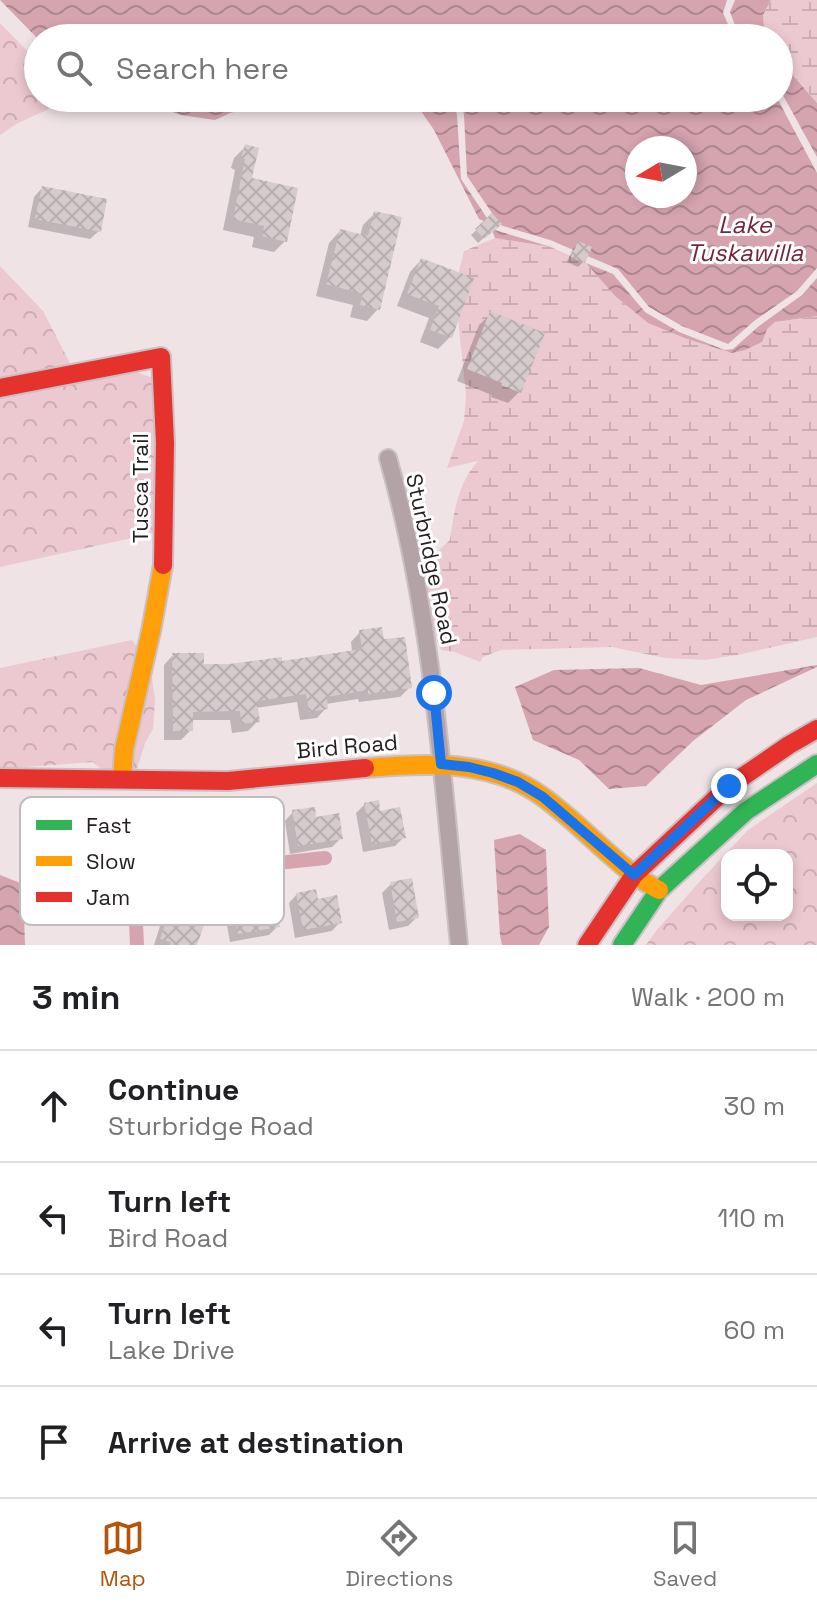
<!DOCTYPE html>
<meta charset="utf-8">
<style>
:root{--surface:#fff;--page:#f2f2f2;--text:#202124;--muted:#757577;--line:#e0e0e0;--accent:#b45309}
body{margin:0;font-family:"Space Grotesk",sans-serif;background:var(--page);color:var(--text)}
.controls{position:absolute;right:24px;bottom:24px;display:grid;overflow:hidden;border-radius:16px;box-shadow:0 4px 12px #0003}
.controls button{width:72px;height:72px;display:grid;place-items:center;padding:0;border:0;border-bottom:2px solid var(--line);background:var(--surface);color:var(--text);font:40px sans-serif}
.compass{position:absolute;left:625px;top:136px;width:72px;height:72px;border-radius:50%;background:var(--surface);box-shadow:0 4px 12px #0003;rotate:260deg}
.stop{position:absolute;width:24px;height:24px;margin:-18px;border:6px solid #1a73e8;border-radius:50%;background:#fff}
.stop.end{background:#1a73e8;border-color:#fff;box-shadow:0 2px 8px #0008}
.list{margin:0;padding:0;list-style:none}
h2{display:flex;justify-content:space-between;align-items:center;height:104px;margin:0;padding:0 32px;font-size:34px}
h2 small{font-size:26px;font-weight:400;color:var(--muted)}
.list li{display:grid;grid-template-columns:52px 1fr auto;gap:24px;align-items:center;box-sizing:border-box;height:112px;padding:0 32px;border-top:2px solid var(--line)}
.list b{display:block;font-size:30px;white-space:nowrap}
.list p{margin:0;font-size:26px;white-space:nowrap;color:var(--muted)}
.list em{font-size:26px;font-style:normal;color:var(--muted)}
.icon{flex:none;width:44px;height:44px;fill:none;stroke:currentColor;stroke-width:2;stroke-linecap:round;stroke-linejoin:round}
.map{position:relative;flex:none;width:817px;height:945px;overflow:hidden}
.search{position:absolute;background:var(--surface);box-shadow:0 4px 12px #0003;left:24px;right:24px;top:24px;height:88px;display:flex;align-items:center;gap:20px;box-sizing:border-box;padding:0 28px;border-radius:44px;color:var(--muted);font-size:30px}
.sheet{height:552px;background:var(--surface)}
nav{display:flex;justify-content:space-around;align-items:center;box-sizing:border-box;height:112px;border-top:2px solid var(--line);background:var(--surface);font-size:22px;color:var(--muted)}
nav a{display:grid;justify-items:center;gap:4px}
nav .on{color:var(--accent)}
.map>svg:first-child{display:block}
.forest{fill:url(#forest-crowns);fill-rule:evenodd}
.wetland{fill:url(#wetland-marsh)}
.water{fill:url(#water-waves);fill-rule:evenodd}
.shadow{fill:#0003}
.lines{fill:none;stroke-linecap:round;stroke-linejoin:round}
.canal{stroke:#d6a4af;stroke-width:14}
.building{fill:url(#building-cross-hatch)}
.street-casing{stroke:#cac0c3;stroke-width:20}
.fast-casing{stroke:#cac0c3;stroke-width:22}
.slow-casing{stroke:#cac0c3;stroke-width:22}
.jam-casing{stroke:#cac0c3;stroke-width:22}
.street{stroke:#b4a3a6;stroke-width:16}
.fast{stroke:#30b455;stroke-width:18}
.slow{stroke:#ff9f0a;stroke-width:18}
.jam{stroke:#e5322d;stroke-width:18}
.route{stroke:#1a73e8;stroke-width:10}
.labels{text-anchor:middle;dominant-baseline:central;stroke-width:6;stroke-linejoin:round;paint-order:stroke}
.street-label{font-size:22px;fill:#251e1f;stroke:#fff}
.water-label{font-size:24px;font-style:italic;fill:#74253d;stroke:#fff}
.key{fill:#fff;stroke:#bebcbc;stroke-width:2}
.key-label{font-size:22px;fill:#251e1f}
</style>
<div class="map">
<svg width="817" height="945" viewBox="0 0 817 945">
<defs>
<pattern id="forest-crowns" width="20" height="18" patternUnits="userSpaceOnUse" patternTransform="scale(2)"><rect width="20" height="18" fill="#ecc9d0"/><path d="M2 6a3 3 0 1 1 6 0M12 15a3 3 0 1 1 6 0" fill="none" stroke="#caacb2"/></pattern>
<pattern id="wetland-marsh" width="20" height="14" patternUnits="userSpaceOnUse" patternTransform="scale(2)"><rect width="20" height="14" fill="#ecc9d0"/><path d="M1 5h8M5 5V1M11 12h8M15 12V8" fill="none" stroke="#caacb2"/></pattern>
<pattern id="water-waves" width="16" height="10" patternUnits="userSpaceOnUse" patternTransform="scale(2)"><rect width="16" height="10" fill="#d6a4af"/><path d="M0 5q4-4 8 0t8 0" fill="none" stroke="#ad858e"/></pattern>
<pattern id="building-cross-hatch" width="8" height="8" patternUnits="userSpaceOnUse" patternTransform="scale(2)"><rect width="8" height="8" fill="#d5cbcd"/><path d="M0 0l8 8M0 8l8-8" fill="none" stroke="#b7aeb0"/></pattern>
</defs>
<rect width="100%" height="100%" fill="#efe3e6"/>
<!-- forest -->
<path class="forest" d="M0,23L38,62V98H53L49,109L18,123L0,135Z
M0,266L43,311L76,375L133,371L162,381L164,531L0,567Z
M132,640L150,664L155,699L153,729L145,743L136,772H105L93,762L0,769V668Z
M817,783V945H646L656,931L701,880L748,830ZM787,855V915H727V855Z"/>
<!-- wetland -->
<path class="wetland" d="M771,0H817V103L779,58V38H765L763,15Z
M495,238L551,247L586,263L615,296L648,323L687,339L732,353L775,322L817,316V637L737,655L705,660L665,658L612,647L501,650L483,657L480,662L455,652L441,650C433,632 433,624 431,605C431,597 426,588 424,580L435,577L438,551L450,540C454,511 458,483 478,461L447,468L464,421L466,394L457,310V279L464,251Z"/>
<!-- water -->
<path class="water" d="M0,0H727L723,13L734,38L38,39Z
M735,0H771L763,15L765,38H743L738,33L730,12Z
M779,59L817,103V157L779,88Z
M274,98H285L230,113L215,120L181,115L137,99L173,106L269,101Z
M412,98H453L457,115L461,179L495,230L551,247L495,238L489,223L479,219L434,130Z
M460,98H777L817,173V268L797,291L754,321L728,344L682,326L649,307L618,269L550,240L500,225L467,176L464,115ZM637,148H685V196H637Z
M586,263L613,274L645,312L679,332L725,350L733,349L759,326L802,295L817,278V316L775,322L767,329L762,342L745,350L732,353L687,339L648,323L615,296Z
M817,665V667L746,700L693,741L646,786L609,789L579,760L533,740L515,687L554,670L639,668L701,685Z
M520,834L546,850L549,927L539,945H502L500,936L494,840Z
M0,875L23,884L25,945H0Z"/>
<!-- shadow -->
<path class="shadow" d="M245,147L249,180L285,241L274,252L252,247L254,237L223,230L235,170L231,168L234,158Z
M42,188L99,231L90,239L28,227L34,197Z
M375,213L378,309L367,321L350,317L353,305L316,296L329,243L340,231L360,236L363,225Z
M492,216L499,224L478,243L471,235Z
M578,243L583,262L578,267L567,262L573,249Z
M421,260L472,279L450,337L438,349L420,342L429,318L397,306L410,272Z
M491,314L519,392L508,403L491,397L492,395L457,381L479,325Z
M360,632L382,642L410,687L400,697L359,702L358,699L326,704V708L317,718L300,720L297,702L256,708L258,721L248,731L232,733L230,720H191V730L181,740H164V665L173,655L202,666L281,663L352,652L351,642Z
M365,804L379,813L404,837L395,846L363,852L356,813Z
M293,812L315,819L341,838L332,847L290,854L285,821Z
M391,884L417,917L408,926L389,930L382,893Z
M297,894L316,901L340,922L332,931L295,938L289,903Z
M174,902L195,945H154L165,910Z
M235,911L278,926L269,935L230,942L226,920Z"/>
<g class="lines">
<!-- canal -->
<path class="canal" d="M137,945L134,878L325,858"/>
</g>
<!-- building -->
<path class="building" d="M245,144L259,148L252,178L298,188L287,242L262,236L264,226L233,219L245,159L241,158Z
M42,186L107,199L101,232L35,219Z
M374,211L402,217L380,310L360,305L363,294L326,284L340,229L368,236Z
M492,213L502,224L484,239L475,229Z
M578,241L592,247L585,263L571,257Z
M421,258L474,278L452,338L430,330L439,306L407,294Z
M490,311L545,333L521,393L501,385L502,383L467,369Z
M382,627L384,639L405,637L412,688L368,694V690L327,697L328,709L309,712L306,694L257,701L260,722L241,724L240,711L193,712V731H173L172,653H204V664H229L282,657V661L362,649L359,630Z
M379,800L380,811L400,807L406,838L372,844L364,803Z
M315,807L316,817L339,813L343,839L298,846L292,810Z
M412,878L419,918L397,922L390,882Z
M316,889L318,899L337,895L342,923L303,930L296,893Z
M174,899L209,911L197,945H170L171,942L160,939Z
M276,902L280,927L238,934L234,909Z"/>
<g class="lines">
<defs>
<path id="street" d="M388,458C433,617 443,782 459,945"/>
<path id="fast" d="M622,945L659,890L746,811L817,764"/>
<path id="slow" d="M365,768C426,763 492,759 543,797C575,820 602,850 633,874C641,880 650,885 659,890
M122,779L124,750L151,631L163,565"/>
<path id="jam" d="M0,388L161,357L165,443L163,565
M0,778L228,781L365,768
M587,945L634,875L729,786L789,745L817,729"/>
</defs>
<!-- street casing -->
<use href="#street" class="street-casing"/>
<!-- fast casing -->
<use href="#fast" class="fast-casing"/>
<!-- slow casing -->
<use href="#slow" class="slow-casing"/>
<!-- jam casing -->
<use href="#jam" class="jam-casing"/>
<!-- street -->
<use href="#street" class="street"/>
<!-- fast -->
<use href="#fast" class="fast"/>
<!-- slow -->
<use href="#slow" class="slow"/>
<!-- jam -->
<use href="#jam" class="jam"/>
</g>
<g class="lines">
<!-- route -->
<path class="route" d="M434,693L441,764L469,767L493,773L518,782L543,797L634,875L729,786"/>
</g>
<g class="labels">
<!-- street labels -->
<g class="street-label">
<text transform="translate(140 488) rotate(-90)">Tusca Trail</text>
<text transform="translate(432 559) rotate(78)">Sturbridge Road</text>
<text transform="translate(347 746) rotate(-5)">Bird Road</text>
</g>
<!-- water labels -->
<g class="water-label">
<text x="745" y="224">Lake<tspan x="745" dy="28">Tuskawilla</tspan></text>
</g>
</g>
<!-- legend -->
<rect x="20" y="797" width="264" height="128" rx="12" class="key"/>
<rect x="36" y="820" width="36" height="10" fill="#30b455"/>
<rect x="36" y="856" width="36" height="10" fill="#ff9f0a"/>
<rect x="36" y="892" width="36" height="10" fill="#e5322d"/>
<g class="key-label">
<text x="86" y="833">Fast</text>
<text x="86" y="869">Slow</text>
<text x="86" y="905">Jam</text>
</g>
</svg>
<div class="controls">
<button><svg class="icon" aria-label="locate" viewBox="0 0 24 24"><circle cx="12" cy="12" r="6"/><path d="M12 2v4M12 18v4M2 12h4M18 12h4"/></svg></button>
</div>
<svg class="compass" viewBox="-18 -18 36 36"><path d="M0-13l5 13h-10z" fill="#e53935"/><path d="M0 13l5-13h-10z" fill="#757577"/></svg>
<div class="stop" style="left:434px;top:693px"></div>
<div class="stop end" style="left:729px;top:786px"></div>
<div class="search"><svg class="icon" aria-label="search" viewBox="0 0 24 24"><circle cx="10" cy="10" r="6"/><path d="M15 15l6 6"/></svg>Search here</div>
</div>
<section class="sheet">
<h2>3 min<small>Walk · 200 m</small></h2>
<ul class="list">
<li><svg class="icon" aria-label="ahead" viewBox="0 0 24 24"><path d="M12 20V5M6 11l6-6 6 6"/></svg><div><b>Continue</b><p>Sturbridge Road</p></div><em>30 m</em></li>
<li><svg class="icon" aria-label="left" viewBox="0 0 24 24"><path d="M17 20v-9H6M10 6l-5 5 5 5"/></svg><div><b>Turn left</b><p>Bird Road</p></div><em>110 m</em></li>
<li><svg class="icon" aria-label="left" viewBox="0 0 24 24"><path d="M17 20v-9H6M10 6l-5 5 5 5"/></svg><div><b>Turn left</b><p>Lake Drive</p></div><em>60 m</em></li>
<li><svg class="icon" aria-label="arrive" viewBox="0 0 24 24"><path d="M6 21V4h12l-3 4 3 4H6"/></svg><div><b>Arrive at destination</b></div></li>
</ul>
</section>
<nav>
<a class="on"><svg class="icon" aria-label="map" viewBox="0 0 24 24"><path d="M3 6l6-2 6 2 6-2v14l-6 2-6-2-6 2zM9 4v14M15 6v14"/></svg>Map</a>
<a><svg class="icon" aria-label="directions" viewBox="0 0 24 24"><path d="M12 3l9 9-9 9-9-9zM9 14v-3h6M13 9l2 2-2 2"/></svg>Directions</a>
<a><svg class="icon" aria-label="saved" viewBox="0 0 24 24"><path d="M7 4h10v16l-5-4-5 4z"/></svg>Saved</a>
</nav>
